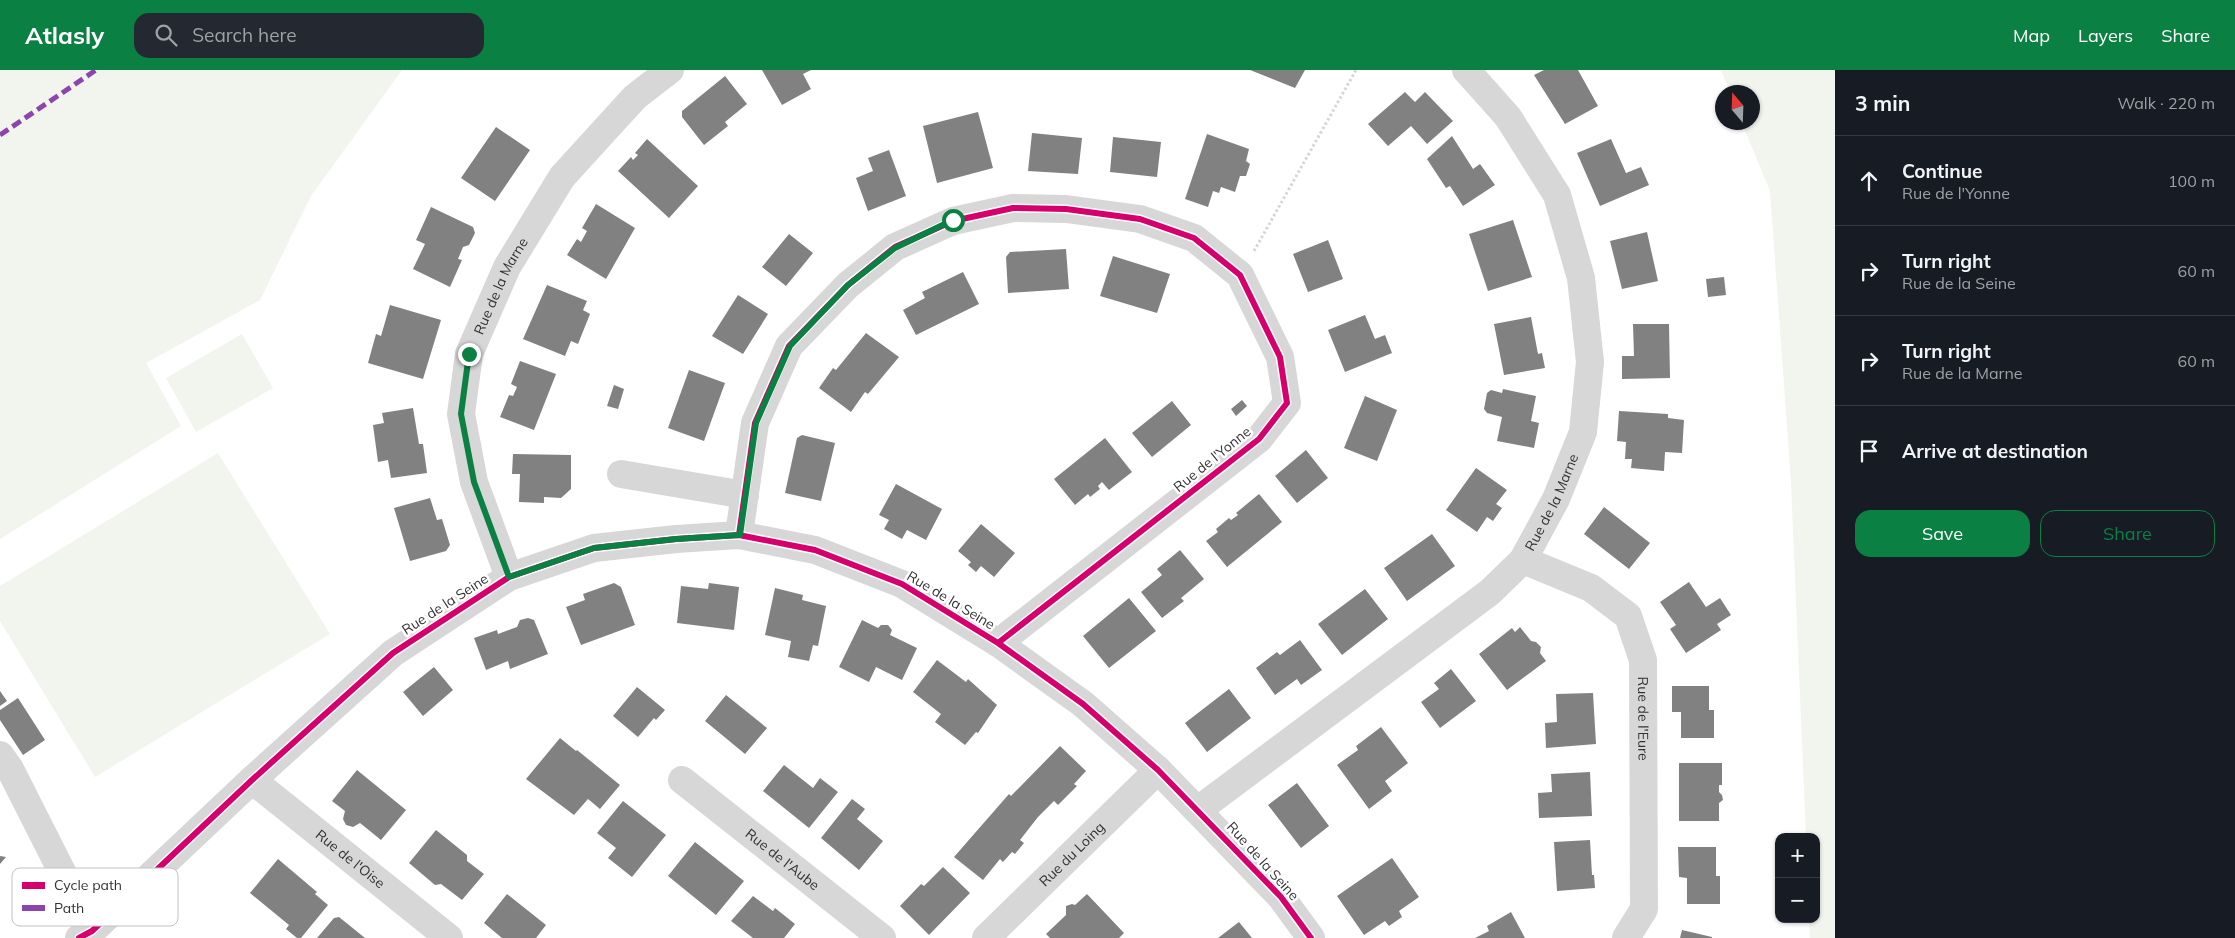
<!DOCTYPE html>
<meta charset="utf-8">
<style>
:root{--surface:#171b24;--page:#242831;--text:#f1f3f6;--muted:#9ea1a6;--line:#363941;--accent:#0b8043}
body{margin:0;font-family:Mulish,sans-serif;background:var(--page);color:var(--text)}
.controls{position:absolute;right:15px;bottom:15px;display:grid;overflow:hidden;border-radius:10px;box-shadow:0 1px 4px #0004}
.controls button{width:45px;height:45px;display:grid;place-items:center;padding:0;border:0;border-bottom:1px solid var(--line);background:var(--surface);color:var(--text);font:25px sans-serif}
.compass{position:absolute;left:1715px;top:15px;width:45px;height:45px;border-radius:50%;background:var(--surface);box-shadow:0 1px 4px #0004;rotate:341deg}
.stop{position:absolute;width:15px;height:15px;margin:-11px;border:4px solid #0b8043;border-radius:50%;background:#fff}
.stop.end{background:#0b8043;border-color:#fff;box-shadow:0 1px 5px #0008}
.list{margin:0;padding:0;list-style:none}
h2{display:flex;justify-content:space-between;align-items:center;height:65px;margin:0;padding:0 20px;font-size:21px}
h2 small{font-size:16px;font-weight:400;color:var(--muted)}
.list li{display:grid;grid-template-columns:32px 1fr auto;gap:15px;align-items:center;box-sizing:border-box;height:90px;padding:0 20px;border-top:1px solid var(--line)}
.list b{display:block;font-size:19px;white-space:nowrap}
.list p{margin:0;font-size:16px;white-space:nowrap;color:var(--muted)}
.list em{font-size:16px;font-style:normal;color:var(--muted)}
.actions{display:flex;gap:10px;padding:15px 20px}
.actions a{flex:1;padding:11px 0;border:1px solid var(--accent);border-radius:15px;text-align:center;font-size:18px;color:var(--accent)}
.actions .main{background:var(--accent);color:#fff}
.icon{flex:none;width:28px;height:28px;fill:none;stroke:currentColor;stroke-width:2;stroke-linecap:round;stroke-linejoin:round}
.map{position:relative;flex:none;width:1835px;height:868px;overflow:hidden}
header{display:flex;align-items:center;gap:30px;box-sizing:border-box;height:70px;padding:0 25px;background:var(--accent);color:#fff}
header strong{font-size:24px}
nav{display:flex;gap:28px;margin-inline-start:auto;font-size:18px}
.search{width:350px;height:45px;background:var(--page);display:flex;align-items:center;gap:12px;box-sizing:border-box;padding:0 18px;border-radius:15px;color:var(--muted);font-size:19px}
main{display:flex}
aside{flex:1;background:var(--surface)}
.map>svg:first-child{display:block}
.green{fill:#f1f5ed}
.building{fill:#818181}
.lines{fill:none;stroke-linecap:round;stroke-linejoin:round}
.path{stroke:#d6d6d6;stroke-width:3;stroke-dasharray:2.5 2.5;stroke-linecap:butt}
.minor{stroke:#d7d7d7;stroke-width:28}
.quiet{stroke:#8e44ad;stroke-width:5;stroke-dasharray:10 5;stroke-linecap:butt}
.cycleway-casing{stroke:#fff;stroke-width:9}
.cycleway{stroke:#d6006c;stroke-width:6}
.route{stroke:#0b8043;stroke-width:6}
.labels{text-anchor:middle;dominant-baseline:central;stroke-width:5;stroke-linejoin:round;paint-order:stroke}
.street-label{font-size:14px;fill:#333;stroke:#fff}
.key{fill:#fff;stroke:#c2c2c2;stroke-width:1}
.key-label{font-size:14px;fill:#333}
</style>
<header>
<strong>Atlasly</strong>
<div class="search"><svg class="icon" aria-label="search" viewBox="0 0 24 24"><circle cx="10" cy="10" r="6"/><path d="M15 15l6 6"/></svg>Search here</div>
<nav><a>Map</a><a>Layers</a><a>Share</a></nav>
</header>
<main>
<div class="map">
<svg width="1835" height="868" viewBox="0 0 1835 868">
<rect width="100%" height="100%" fill="#fff"/>
<!-- green -->
<path class="green" d="M0,0H402L311,126L260,230L146,293L181,356L0,469Z
M1721,0H1835V868H1810L1809,849H1816V767H1806L1791,412L1770,121L1742,53L1752,52V22H1730Z
M242,264L273,318L196,362L166,308Z
M218,383L330,564L95,707L0,551V516Z"/>
<!-- building -->
<path class="building" d="M762,0H811L803,4L811,19L782,35Z
M1250,0H1305L1295,18Z
M1544,0H1578L1598,36L1565,54L1534,5Z
M725,6L747,34L725,52L728,56L704,75L682,47V41Z
M1405,22L1415,32L1425,22L1453,51L1427,74L1411,56L1388,76L1368,54Z
M978,42L993,98L937,113L923,56Z
M496,57L530,80L495,131L461,108Z
M1032,63L1082,68L1078,104L1028,101Z
M1207,64L1249,79L1246,91L1250,94L1246,106H1240L1235,122L1221,117L1219,123L1213,121L1208,137L1185,129Z
M1452,66L1473,99L1480,94L1495,115L1463,136L1450,116L1446,118L1427,89Z
M1113,67L1161,72L1157,107L1110,102Z
M647,69L698,116L669,148L618,101L631,87L633,90L638,85L635,83Z
M1611,69L1626,103L1641,97L1649,115L1600,136L1577,83Z
M889,80L906,126L868,141L856,108L873,101L868,88Z
M596,134L635,158L606,209L567,185L577,169L581,172L587,161L582,158Z
M431,137L473,157L475,163L469,175L463,177L458,189L462,190L450,217L413,199L425,174L416,170Z
M1513,150L1532,207L1488,221L1469,164Z
M1647,162L1658,211L1622,219L1610,171Z
M789,164L813,183L786,216L762,197Z
M1328,170L1343,209L1308,222L1293,184Z
M1066,179L1069,219L1008,223L1006,187L1010,182Z
M1113,186L1170,204L1157,243L1100,226Z
M963,202L979,234L916,265L903,240L925,228L922,222Z
M1724,207L1726,225L1708,227L1706,209Z
M547,215L587,231L583,240L590,244L578,274L571,271L565,286L523,269Z
M738,225L768,244L743,284L712,266Z
M390,235L441,250L423,309L368,293L376,264L381,266Z
M1365,245L1375,269L1385,265L1392,283L1345,302L1328,260Z
M1531,247L1538,284L1542,283L1545,298L1504,305L1494,254Z
M1633,254H1669L1670,308L1622,309V286H1634Z
M866,263L899,287L868,324L865,322L851,342L819,318L833,298L836,300Z
M520,291L556,304L534,360L500,347L509,325L513,326L517,317L511,314Z
M689,300L725,313L704,371L668,358Z
M614,315L624,319L618,339L607,336Z
M1503,319L1536,326L1531,351L1539,353L1534,378L1497,371L1502,347L1487,343L1484,339L1487,323L1491,320L1502,323Z
M1365,326L1397,340L1377,391L1344,378Z
M1242,330L1247,336L1236,346L1231,339Z
M1172,331L1191,355L1152,387L1132,363Z
M413,338L419,374H423L427,403L391,408L388,390L378,392L373,355L384,353L382,343Z
M1619,341L1668,344V348L1684,350L1682,383L1665,382L1664,401L1631,398L1632,389H1625L1626,372L1617,371Z
M802,365L835,373L821,431L785,423L797,368Z
M1105,368L1132,402L1109,420L1102,412L1098,416L1100,419L1090,427L1088,424L1075,435L1054,409Z
M1306,380L1328,408L1297,433L1275,406Z
M513,384L571,385V419L561,428L544,427V433L519,432L520,404H512Z
M1476,398L1507,420L1496,434L1502,438L1493,451L1487,447L1477,462L1446,440Z
M896,414L942,439L926,470L907,460L902,469L884,459L889,450L879,445Z
M1259,424L1282,452L1227,497L1206,471L1218,462L1216,459L1229,448L1231,450L1238,445L1236,443Z
M430,428L437,450L442,449L450,475L446,481L410,491L394,438Z
M1604,437L1650,473L1629,499L1584,464Z
M981,454L1015,483L994,507L981,496L976,502L968,495L971,492L958,481Z
M1432,464L1455,496L1407,531L1384,498Z
M1180,480L1204,509L1181,528L1184,531L1162,548L1141,522L1162,505L1157,499Z
M1689,512L1706,537L1720,528L1731,545L1717,554L1721,560L1686,583L1670,559L1676,555L1660,532Z
M614,513L621,517L635,555L581,575L566,537L585,530L583,524Z
M709,513L739,517L734,560L677,553L681,516L708,519Z
M775,518L803,525L802,530L826,536L818,576L813,575L809,591L788,587L791,571L765,565Z
M1365,519L1388,549L1342,585L1318,554Z
M1129,528L1156,561L1109,598L1083,566Z
M528,548L534,550L548,584L510,599L508,591L486,600L474,568L497,560L498,564L517,557L520,550Z
M862,550L878,558L881,555H888L892,560L890,565L917,578L902,610L876,597L869,612L839,597Z
M1520,557L1531,571L1536,572L1541,577L1540,583L1546,591L1507,620L1479,584L1512,558L1515,562Z
M1300,570L1322,600L1301,615L1297,609L1275,625L1256,598L1277,582L1280,585Z
M937,590L966,612L968,609L997,635L978,663L976,662L965,675L935,652L941,644L913,622Z
M434,597L453,620L423,646L403,622Z
M1451,599L1476,631L1440,658L1421,632L1439,619L1434,613Z
M1672,616H1709V640H1714V668H1681V642H1672Z
M637,617L665,640L656,650L654,648L638,667L613,646Z
M1229,619L1251,648L1207,682L1185,653Z
M0,621L7,631L0,636Z
M1593,623L1596,674L1546,678L1545,653L1557,652L1556,624Z
M726,625L767,658L745,684L705,651Z
M18,628L45,670L23,685L0,650V640Z
M1381,657L1408,693L1385,711L1392,721L1369,739L1337,695L1358,680L1356,676Z
M560,668L576,681L577,680L620,715L600,739L588,729L574,745L526,709Z
M1060,676L1086,701L1074,714L1077,716L1058,735L1054,731L1038,747L1020,770L1024,773L1015,784L1012,782L1003,792L1000,789L983,810L954,787L1009,724L1011,726Z
M1679,693H1722V715H1719V722L1722,725L1723,730L1719,733V751H1679Z
M784,695L813,718L820,708L838,722L809,758L763,721Z
M357,700L406,740L381,770L360,753L353,757L346,755L343,749L345,741L332,731Z
M1590,702L1592,746L1539,748L1538,723L1552,722L1551,704Z
M1297,713L1329,756L1301,778L1268,735Z
M852,729L865,739L857,749L883,771L859,800L821,768Z
M623,731L666,765L632,807L608,788L616,778L597,763Z
M436,760L467,785V791L484,804L462,830L441,814L435,815L409,793Z
M1590,770L1592,805H1594L1595,818L1557,821L1554,772Z
M695,772L744,811L716,845L668,806Z
M1678,777H1716V806H1720V834H1687V808L1679,807Z
M0,786L6,787L0,794Z
M1392,788L1419,827L1399,841L1402,847L1389,856L1385,851L1364,865L1337,826Z
M278,789L317,822L315,824L328,835L301,868H297L286,859L289,855L250,823Z
M943,797L970,823L929,865L900,836L921,814L924,816Z
M507,824L546,855L536,868H502L484,853Z
M1087,824L1124,863L1119,868H1050L1046,864L1066,845V836L1072,834L1075,835Z
M753,826L773,841L775,838L795,854L784,868H753L731,851Z
M1511,842L1525,868H1475L1489,861L1487,856Z
M339,847L365,868H317L334,848Z
M1239,852L1252,868H1218Z
M1682,860L1712,867V868H1680Z"/>
<g class="lines">
<!-- path -->
<path class="path" d="M1254,181L1356,0"/>
<!-- minor -->
<g class="minor">
<path d="M621,404L745,425"/>
<path d="M739,465L755,353L789,276L848,215L895,177L953,151L1013,138L1066,139L1140,149L1194,168L1240,205L1280,287L1287,333L1259,369L998,573"/>
<path id="s1" d="M1523,490L1591,518L1628,546L1643,590L1644,839L1626,868"/>
<path id="s2" d="M509,507L474,412L461,344L469,284L507,197L562,107L635,27L670,0"/>
<path d="M0,685L10,699L92,861"/>
<path id="s3" d="M252,710L449,868"/>
<path id="s4" d="M682,710L882,868"/>
<path id="s5" d="M1198,740L1490,522L1523,490L1556,429L1583,362L1590,292L1581,208L1557,125L1508,47L1466,0"/>
<path d="M79,868L92,861L252,710L393,583L509,507L594,478L676,469L739,465L815,480L902,514L998,573L1083,634L1158,700L1281,827L1311,868"/>
<path id="s6" d="M986,868L1158,700"/>
</g>
<!-- quiet -->
<path class="quiet" d="M0,65L96,0"/>
<defs>
<path id="cycleway" d="M739,465L755,353L789,276L848,215L895,177L953,151L1013,138L1066,139L1140,149L1194,168L1240,205L1280,287L1287,333L1259,369L998,573
M79,868L92,861L252,710L393,583L509,507L594,478L676,469L739,465L815,480L902,514L998,573L1083,634L1158,700L1281,827L1311,868"/>
</defs>
<!-- cycleway casing -->
<use href="#cycleway" class="cycleway-casing"/>
<!-- cycleway -->
<use href="#cycleway" class="cycleway"/>
</g>
<g class="lines">
<!-- route -->
<path class="route" d="M469,284L461,344L474,412L509,507L594,478L676,469L740,465L756,353L790,276L848,215L895,178L953,150"/>
</g>
<g class="labels">
<!-- street labels -->
<g class="street-label">
<text stroke="none"><textPath href="#s2" startOffset="306">Rue de la Marne</textPath></text>
<text transform="translate(1212 389) rotate(-39)">Rue de l'Yonne</text>
<text stroke="none"><textPath href="#s5" startOffset="475">Rue de la Marne</textPath></text>
<text transform="translate(951 530) rotate(31)">Rue de la Seine</text>
<text transform="translate(445 534) rotate(-33)">Rue de la Seine</text>
<text stroke="none"><textPath href="#s1" startOffset="225">Rue de l'Eure</textPath></text>
<text stroke="none"><textPath href="#s6" startOffset="120">Rue du Loing</textPath></text>
<text stroke="none"><textPath href="#s3" startOffset="126">Rue de l'Oise</textPath></text>
<text stroke="none"><textPath href="#s4" startOffset="128">Rue de l'Aube</textPath></text>
<text transform="translate(1263 791) rotate(48)">Rue de la Seine</text>
</g>
</g>
<!-- legend -->
<rect x="12" y="798" width="166" height="58" rx="8" class="key"/>
<rect x="22" y="812" width="23" height="7" fill="#d6006c"/>
<rect x="22" y="835" width="23" height="6" fill="#8e44ad"/>
<g class="key-label">
<text x="54" y="820">Cycle path</text>
<text x="54" y="843">Path</text>
</g>
</svg>
<div class="controls">
<button>+</button>
<button>−</button>
</div>
<svg class="compass" viewBox="-18 -18 36 36"><path d="M0-13l5 13h-10z" fill="#e53935"/><path d="M0 13l5-13h-10z" fill="#9ea1a6"/></svg>
<div class="stop" style="left:953px;top:150px"></div>
<div class="stop end" style="left:469px;top:284px"></div>
</div>
<aside>
<h2>3 min<small>Walk · 220 m</small></h2>
<ul class="list">
<li><svg class="icon" aria-label="ahead" viewBox="0 0 24 24"><path d="M12 20V5M6 11l6-6 6 6"/></svg><div><b>Continue</b><p>Rue de l'Yonne</p></div><em>100 m</em></li>
<li><svg class="icon" aria-label="right" viewBox="0 0 24 24"><path d="M7 20v-9h11M14 6l5 5-5 5"/></svg><div><b>Turn right</b><p>Rue de la Seine</p></div><em>60 m</em></li>
<li><svg class="icon" aria-label="right" viewBox="0 0 24 24"><path d="M7 20v-9h11M14 6l5 5-5 5"/></svg><div><b>Turn right</b><p>Rue de la Marne</p></div><em>60 m</em></li>
<li><svg class="icon" aria-label="arrive" viewBox="0 0 24 24"><path d="M6 21V4h12l-3 4 3 4H6"/></svg><div><b>Arrive at destination</b></div></li>
</ul>
<div class="actions"><a class="main">Save</a><a>Share</a></div>
</aside>
</main>
